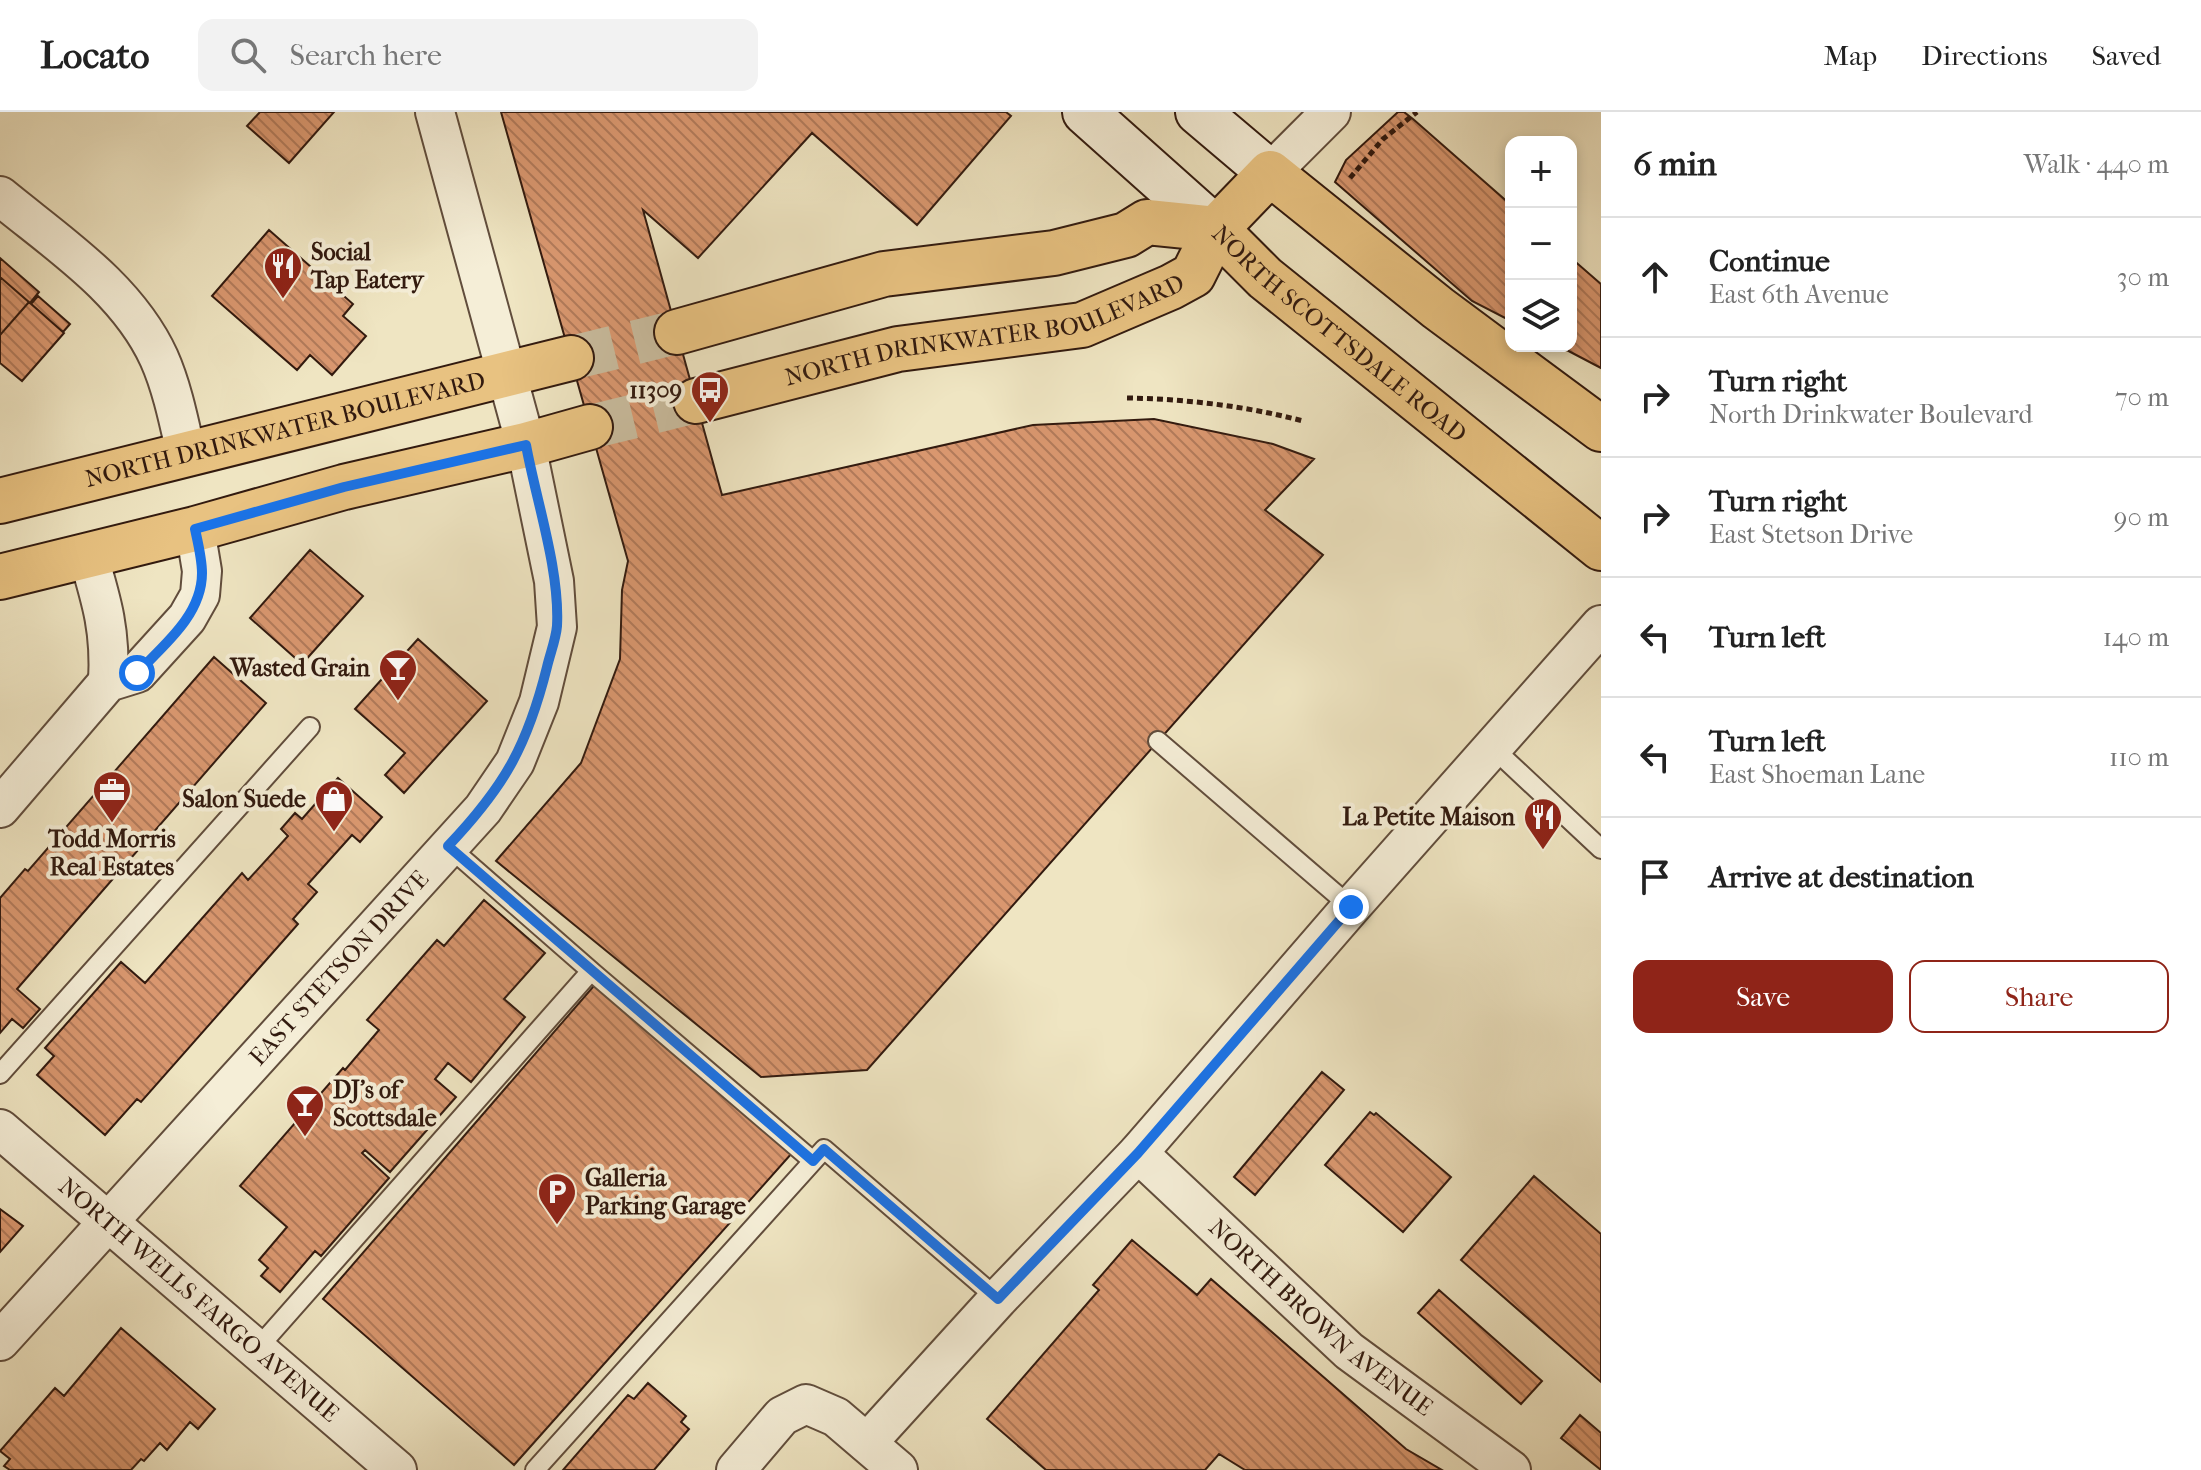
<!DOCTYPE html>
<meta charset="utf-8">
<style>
:root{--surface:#fff;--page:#f2f2f2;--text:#222;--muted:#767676;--line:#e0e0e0;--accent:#8f2418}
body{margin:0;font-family:"IM FELL French Canon",serif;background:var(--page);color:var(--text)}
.controls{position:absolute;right:24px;top:24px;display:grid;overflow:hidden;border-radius:16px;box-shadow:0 4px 12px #0003}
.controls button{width:72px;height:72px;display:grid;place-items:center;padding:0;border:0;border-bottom:2px solid var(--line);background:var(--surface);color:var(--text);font:40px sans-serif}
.stop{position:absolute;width:24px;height:24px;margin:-18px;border:6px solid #1a73e8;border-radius:50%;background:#fff}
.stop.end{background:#1a73e8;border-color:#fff;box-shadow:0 2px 8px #0008}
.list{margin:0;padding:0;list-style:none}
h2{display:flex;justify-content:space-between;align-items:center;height:104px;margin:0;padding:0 32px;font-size:34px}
h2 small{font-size:26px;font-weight:400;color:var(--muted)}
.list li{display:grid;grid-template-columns:52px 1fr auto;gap:24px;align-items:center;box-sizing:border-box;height:120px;padding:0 32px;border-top:2px solid var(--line)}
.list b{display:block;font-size:30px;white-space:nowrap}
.list p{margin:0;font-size:26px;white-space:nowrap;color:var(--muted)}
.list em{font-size:26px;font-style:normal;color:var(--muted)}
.actions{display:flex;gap:16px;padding:24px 32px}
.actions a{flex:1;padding:18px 0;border:2px solid var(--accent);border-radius:16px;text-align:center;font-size:28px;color:var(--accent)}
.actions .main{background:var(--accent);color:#fff}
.icon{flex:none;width:44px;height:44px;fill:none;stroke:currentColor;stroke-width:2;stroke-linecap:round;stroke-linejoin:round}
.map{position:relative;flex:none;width:1601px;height:1358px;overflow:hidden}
header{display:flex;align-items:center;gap:48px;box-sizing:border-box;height:112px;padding:0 40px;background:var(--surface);border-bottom:2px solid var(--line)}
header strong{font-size:38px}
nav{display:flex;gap:44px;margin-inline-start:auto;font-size:28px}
.search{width:560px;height:72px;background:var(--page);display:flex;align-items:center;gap:20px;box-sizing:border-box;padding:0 28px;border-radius:16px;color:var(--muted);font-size:30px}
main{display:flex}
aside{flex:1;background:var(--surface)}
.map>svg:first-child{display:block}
.building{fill:url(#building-back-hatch);stroke:#321a0f;stroke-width:2}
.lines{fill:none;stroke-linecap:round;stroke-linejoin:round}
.primary-tunnel{stroke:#c9bc9e;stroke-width:44;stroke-dasharray:44 22;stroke-linecap:butt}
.service-casing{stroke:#614d3c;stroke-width:22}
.minor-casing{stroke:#614d3c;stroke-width:42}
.secondary-casing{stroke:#321a0f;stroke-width:48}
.primary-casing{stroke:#321a0f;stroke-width:48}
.path{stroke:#321a0f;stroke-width:5;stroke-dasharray:6 4;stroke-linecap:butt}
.service{stroke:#f5eed7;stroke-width:18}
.minor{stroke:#f5eed7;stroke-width:38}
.secondary{stroke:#f5eed7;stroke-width:44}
.primary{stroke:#e8c281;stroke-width:44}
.route{stroke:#1a73e8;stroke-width:10}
.labels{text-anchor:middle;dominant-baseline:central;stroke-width:8;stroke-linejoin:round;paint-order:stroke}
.poi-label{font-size:24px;font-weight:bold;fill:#321a0f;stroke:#f5eed7;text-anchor:end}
.street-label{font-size:24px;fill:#321a0f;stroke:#f5eed7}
</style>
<header>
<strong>Locato</strong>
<div class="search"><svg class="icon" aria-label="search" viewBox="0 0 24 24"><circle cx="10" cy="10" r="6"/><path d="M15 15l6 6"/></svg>Search here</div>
<nav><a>Map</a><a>Directions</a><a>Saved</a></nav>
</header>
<main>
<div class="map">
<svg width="1601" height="1358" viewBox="0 0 1601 1358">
<defs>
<pattern id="building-back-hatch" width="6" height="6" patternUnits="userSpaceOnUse" patternTransform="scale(2)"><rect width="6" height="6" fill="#d9976f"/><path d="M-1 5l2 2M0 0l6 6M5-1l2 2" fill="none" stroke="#b17a5a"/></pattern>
</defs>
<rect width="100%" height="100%" fill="#efe5c2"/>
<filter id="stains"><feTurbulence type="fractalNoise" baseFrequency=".0025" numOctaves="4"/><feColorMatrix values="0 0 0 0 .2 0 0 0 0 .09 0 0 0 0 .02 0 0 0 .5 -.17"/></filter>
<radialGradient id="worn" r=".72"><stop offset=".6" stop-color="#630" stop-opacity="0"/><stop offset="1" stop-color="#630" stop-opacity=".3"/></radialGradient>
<!-- building -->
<path class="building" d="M260,0H334L289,51L247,14Z
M501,0H1006L1011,4L917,113L812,21L698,146L643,98L722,383L1033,313L1154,307L1273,332L1314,347L1265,398L1323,443L867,958L761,965L496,749L581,651L620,547L622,478L628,449Z
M1398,0H1404L1413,7L1511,93V209L1472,189L1335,70L1346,48Z
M269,118L353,192L343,204L366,224L332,263L310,243L297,258L212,184Z
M0,146L39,180L30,191L0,165Z
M1571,146L1601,172V256L1559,234H1571Z
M0,165L29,190L0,223Z
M38,184L70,212L63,220L31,192Z
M29,190L64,221L22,269L0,251V223Z
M310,438L363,484L302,552L250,506Z
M418,527L487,589L404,681L385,663L405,641L355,597Z
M214,545L266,591L17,877L40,897L23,916L12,907L0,921V786L25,757L28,759Z
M338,666L382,705L360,730L352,723L308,772L317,780L293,807L298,812L141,990L137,987L105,1023L37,963L54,944L45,936L121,850L145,871L242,761L248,768L288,724L281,717L295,701L302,707Z
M484,788L545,841L504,887L525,905L471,970L448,951L435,967L456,985L390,1060L365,1038L362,1041L389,1066L321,1144L315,1139L280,1180L261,1164L268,1156L259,1148L287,1115L240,1074L343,956L345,958L379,918L367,908L437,828L444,834Z
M599,868L792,1041L514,1353L323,1187Z
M1322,960L1344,978L1255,1083L1234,1065Z
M1370,1000L1374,1003L1376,1001L1451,1065L1403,1120L1325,1053Z
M1534,1064L1601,1122V1270L1461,1148Z
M0,1097L23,1114L0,1140Z
M1132,1128L1197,1183L1211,1167L1406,1337L1442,1358H1245L1219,1342L1205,1358H1046L987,1307L1099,1178L1093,1173Z
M1439,1178L1542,1269L1521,1292L1418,1201Z
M121,1216L215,1297L198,1317L190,1310L167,1338L160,1331L144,1349L141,1347L131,1358H10L4,1354L10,1347L0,1339L55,1276L64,1284Z
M648,1271L686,1304L681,1310L689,1317L654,1358H563L628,1283L634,1287Z
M1580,1303L1601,1321V1358L1561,1326Z"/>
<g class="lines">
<!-- primary-tunnel -->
<path class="primary-tunnel" d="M571,246L677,220
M590,315L696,289"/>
<defs>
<path id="service" d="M1158,629L1351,795
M1492,635L1601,737
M591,859L813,1049
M0,962L310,615
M256,1238L591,859L448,734
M535,1358L824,1037L998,1187"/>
<g id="minor">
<path d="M1270,61L1331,0"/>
<path d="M0,84C57,131 127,176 159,246C172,275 179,310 186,341"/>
<path d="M88,443C102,490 111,520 108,570"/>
<path d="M0,696L108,570L137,561L187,506L200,483L202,459L195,417"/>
<path id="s1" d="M0,1017L397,1358"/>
<path id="s2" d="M1138,1041L1349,1239L1511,1358"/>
<path id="s3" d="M0,1229L483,697L515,650L539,590L557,515L554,469L526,333L435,0"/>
<path d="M867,1331L998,1187L1138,1041L1351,795L1601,513"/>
<path d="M736,1358L782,1304L806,1292L836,1305L898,1358"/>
</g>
<path id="secondary" d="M1085,0L1216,117
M1198,0L1270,61"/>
<g id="primary">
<path id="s4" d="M1216,117L1265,166L1601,436"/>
<path d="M677,220L884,162L1054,141L1126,123L1147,110L1216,117"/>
<path id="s5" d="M696,289L898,237L1082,213L1171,175L1193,163L1216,117L1270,61L1438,196L1601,317"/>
<path id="s6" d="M0,389L571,246"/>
<path d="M0,465L195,417L344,375L526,333L590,315"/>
</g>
</defs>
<!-- service casing -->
<use href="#service" class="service-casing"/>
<!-- minor casing -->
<use href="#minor" class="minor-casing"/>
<!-- secondary casing -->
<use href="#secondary" class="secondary-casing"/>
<!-- primary casing -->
<use href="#primary" class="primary-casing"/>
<!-- path -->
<path class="path" d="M1350,66L1383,27L1417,0
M1127,286C1186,287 1246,294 1303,309"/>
<!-- service -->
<use href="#service" class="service"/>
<!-- minor -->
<use href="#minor" class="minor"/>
<!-- secondary -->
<use href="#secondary" class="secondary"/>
<!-- primary -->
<use href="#primary" class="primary"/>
</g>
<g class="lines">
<!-- route -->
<path class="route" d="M137,561C164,533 202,503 202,461C202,447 198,431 195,417L344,375L526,333C536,388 560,458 557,514C556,527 550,542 547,555C527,635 504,675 448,734L813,1049L824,1037L998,1187L1138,1041L1351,795"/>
</g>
<!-- icons -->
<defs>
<symbol id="restaurant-pin" viewBox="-11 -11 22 30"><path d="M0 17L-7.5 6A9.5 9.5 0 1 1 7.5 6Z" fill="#8f2418" stroke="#f5eed7"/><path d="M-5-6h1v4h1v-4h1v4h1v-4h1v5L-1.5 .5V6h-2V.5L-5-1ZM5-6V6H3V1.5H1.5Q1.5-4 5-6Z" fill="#fff"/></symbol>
<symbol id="bus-pin" viewBox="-11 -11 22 30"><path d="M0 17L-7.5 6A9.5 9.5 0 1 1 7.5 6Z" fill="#8f2418" stroke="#f5eed7"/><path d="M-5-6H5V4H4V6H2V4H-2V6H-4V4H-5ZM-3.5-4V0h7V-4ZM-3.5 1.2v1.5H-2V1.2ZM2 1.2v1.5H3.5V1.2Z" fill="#fff"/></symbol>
<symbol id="bar-pin" viewBox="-11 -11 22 30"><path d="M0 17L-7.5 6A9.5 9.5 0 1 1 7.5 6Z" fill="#8f2418" stroke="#f5eed7"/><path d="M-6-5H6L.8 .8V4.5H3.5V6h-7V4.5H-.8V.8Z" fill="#fff"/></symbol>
<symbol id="office-pin" viewBox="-11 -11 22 30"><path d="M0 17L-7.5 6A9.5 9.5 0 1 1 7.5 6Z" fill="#8f2418" stroke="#f5eed7"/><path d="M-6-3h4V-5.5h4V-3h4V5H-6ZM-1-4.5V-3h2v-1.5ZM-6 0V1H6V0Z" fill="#fff"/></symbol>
<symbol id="shop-pin" viewBox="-11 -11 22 30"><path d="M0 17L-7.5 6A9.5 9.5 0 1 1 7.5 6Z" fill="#8f2418" stroke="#f5eed7"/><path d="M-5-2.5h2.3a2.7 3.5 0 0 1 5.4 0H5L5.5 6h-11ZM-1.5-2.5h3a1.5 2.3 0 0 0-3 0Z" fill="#fff"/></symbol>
<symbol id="parking-pin" viewBox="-11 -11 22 30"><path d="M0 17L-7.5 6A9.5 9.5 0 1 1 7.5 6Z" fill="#8f2418" stroke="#f5eed7"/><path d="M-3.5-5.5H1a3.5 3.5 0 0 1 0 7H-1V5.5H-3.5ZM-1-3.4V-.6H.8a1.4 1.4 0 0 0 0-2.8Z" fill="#fff"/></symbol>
</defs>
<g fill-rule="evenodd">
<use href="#restaurant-pin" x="261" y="132" width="44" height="60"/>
<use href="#bus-pin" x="688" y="256" width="44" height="60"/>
<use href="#bar-pin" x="376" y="534" width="44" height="60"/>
<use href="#office-pin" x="90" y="656" width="44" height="60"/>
<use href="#shop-pin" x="312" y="665" width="44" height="60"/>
<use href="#restaurant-pin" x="1521" y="683" width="44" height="60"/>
<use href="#bar-pin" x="283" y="970" width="44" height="60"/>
<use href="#parking-pin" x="535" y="1058" width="44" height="60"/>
</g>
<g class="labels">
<!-- poi labels -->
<g class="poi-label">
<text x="311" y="140" text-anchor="start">Social<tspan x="311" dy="28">Tap Eatery</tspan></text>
<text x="682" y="278">11309</text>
<text x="370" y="556">Wasted Grain</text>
<text x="306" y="687">Salon Suede</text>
<text x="1515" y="705">La Petite Maison</text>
<text x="112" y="727" text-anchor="middle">Todd Morris<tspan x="112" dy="28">Real Estates</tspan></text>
<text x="333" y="978" text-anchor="start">DJ's of<tspan x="333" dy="28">Scottsdale</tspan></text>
<text x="585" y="1066" text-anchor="start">Galleria<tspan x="585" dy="28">Parking Garage</tspan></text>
</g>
<!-- street labels -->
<g class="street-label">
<text stroke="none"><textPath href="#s5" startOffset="298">NORTH DRINKWATER BOULEVARD</textPath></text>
<text stroke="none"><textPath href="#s4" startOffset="162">NORTH SCOTTSDALE ROAD</textPath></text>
<text stroke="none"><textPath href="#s6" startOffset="294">NORTH DRINKWATER BOULEVARD</textPath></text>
<text stroke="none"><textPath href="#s3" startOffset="504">EAST STETSON DRIVE</textPath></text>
<text stroke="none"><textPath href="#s1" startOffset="262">NORTH WELLS FARGO AVENUE</textPath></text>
<text stroke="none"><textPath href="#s2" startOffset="246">NORTH BROWN AVENUE</textPath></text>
</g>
</g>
<rect width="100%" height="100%" filter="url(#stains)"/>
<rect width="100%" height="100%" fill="url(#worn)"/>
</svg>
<div class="controls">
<button>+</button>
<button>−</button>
<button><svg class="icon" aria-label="layers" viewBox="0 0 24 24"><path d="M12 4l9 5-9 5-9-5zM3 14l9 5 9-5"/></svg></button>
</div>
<div class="stop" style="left:137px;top:561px"></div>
<div class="stop end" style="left:1351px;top:795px"></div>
</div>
<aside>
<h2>6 min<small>Walk · 440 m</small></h2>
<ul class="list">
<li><svg class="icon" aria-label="ahead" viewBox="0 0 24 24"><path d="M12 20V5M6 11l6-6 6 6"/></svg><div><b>Continue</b><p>East 6th Avenue</p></div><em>30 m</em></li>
<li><svg class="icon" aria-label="right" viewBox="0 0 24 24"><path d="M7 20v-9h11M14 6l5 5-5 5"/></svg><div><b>Turn right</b><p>North Drinkwater Boulevard</p></div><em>70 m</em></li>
<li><svg class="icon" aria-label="right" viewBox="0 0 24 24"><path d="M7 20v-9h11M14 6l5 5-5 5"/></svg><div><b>Turn right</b><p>East Stetson Drive</p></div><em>90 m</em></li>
<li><svg class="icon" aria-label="left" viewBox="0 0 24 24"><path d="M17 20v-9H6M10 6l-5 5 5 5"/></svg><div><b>Turn left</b></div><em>140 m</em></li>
<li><svg class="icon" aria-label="left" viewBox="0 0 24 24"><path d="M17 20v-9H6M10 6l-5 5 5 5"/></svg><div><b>Turn left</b><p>East Shoeman Lane</p></div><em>110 m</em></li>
<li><svg class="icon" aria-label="arrive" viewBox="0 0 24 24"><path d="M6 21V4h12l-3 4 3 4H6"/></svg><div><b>Arrive at destination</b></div></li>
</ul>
<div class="actions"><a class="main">Save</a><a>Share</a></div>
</aside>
</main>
